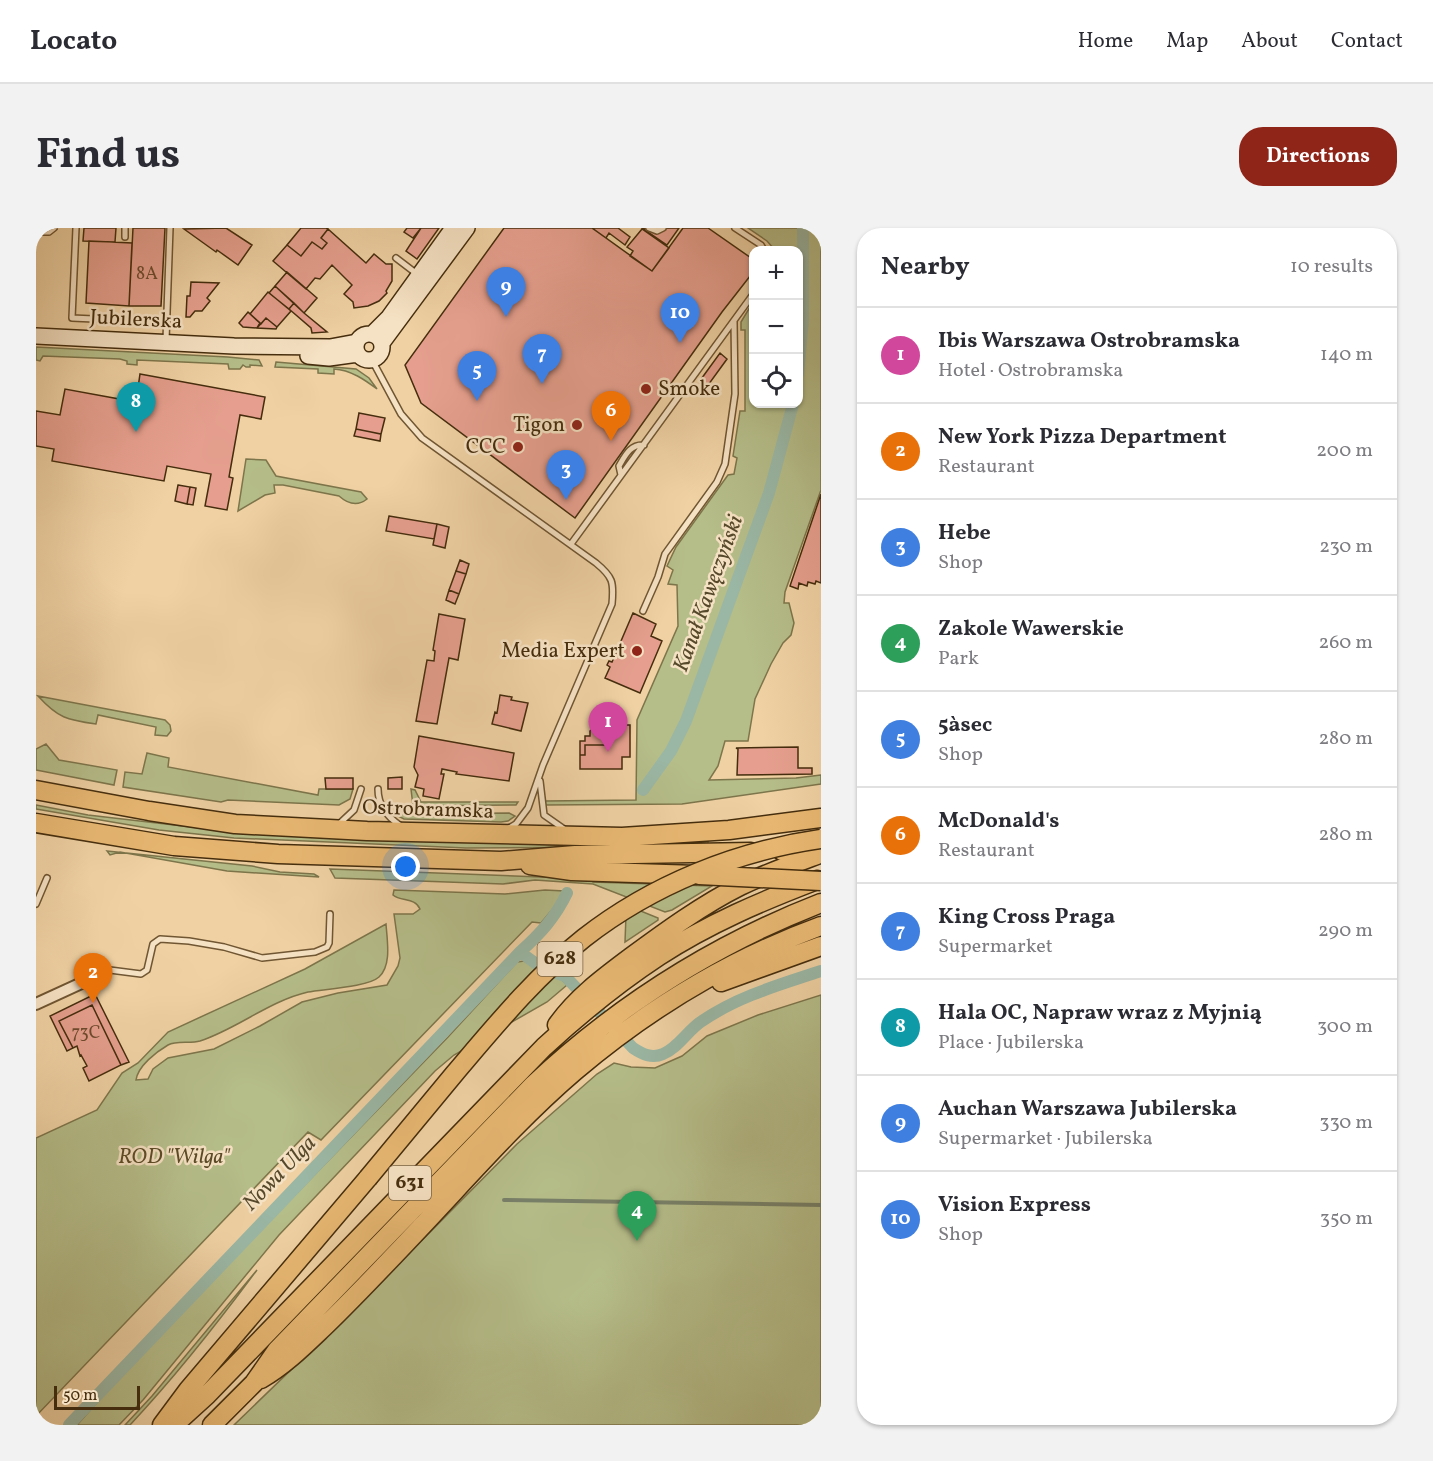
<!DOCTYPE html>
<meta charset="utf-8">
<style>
:root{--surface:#fff;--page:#f2f2f3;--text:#2b2b33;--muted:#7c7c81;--line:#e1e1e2;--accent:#8f2418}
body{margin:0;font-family:Vollkorn,serif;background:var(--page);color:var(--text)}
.controls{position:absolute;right:18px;top:18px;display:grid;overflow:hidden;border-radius:12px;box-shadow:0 2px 4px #0004}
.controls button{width:54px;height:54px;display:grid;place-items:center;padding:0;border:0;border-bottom:2px solid var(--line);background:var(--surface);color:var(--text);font:30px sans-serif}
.scale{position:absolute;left:18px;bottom:15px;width:86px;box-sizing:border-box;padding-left:6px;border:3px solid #452d0d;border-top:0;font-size:16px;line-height:21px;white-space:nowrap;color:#452d0d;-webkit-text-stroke:4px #f5e1c3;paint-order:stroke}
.you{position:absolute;left:370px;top:639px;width:21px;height:21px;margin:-15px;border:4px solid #fff;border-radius:50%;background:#1a73e8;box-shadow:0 0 0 9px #1a73e833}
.badge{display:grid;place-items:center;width:39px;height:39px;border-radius:50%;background:var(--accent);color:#fff;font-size:20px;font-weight:700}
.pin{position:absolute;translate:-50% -50px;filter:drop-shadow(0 2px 3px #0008)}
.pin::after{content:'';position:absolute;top:32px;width:21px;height:18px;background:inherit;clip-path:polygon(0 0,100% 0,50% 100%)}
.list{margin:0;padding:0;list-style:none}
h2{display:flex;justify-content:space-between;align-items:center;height:78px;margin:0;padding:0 24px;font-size:26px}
h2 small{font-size:20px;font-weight:400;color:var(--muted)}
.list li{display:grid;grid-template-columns:39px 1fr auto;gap:18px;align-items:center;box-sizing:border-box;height:96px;padding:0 24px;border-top:2px solid var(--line)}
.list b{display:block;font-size:22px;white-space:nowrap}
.list p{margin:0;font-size:20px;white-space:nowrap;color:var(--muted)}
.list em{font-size:20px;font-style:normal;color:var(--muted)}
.icon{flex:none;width:33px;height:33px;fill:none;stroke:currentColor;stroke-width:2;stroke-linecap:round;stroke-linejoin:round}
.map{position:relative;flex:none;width:785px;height:1197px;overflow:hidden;border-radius:24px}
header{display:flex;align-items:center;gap:36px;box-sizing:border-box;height:84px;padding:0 30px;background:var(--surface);border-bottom:2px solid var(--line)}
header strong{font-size:28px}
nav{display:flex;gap:33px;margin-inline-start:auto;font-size:21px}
.intro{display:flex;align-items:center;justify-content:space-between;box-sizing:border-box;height:144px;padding:0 36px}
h1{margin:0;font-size:42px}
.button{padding:15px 27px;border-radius:24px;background:var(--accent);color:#fff;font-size:21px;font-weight:700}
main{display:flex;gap:36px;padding:0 36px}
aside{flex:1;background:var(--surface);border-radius:24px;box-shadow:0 2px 4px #0004}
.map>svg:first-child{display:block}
.green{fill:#b5bd89;stroke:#7d754b;stroke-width:1.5}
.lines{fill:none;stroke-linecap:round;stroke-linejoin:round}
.stream{stroke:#788068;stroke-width:4}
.canal{stroke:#9ab7a5;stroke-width:12}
.building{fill:#e69f8e;stroke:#452d0d;stroke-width:1.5}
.lane-casing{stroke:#705632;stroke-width:8}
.street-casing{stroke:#705632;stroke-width:14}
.secondary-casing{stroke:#452d0d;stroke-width:18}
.primary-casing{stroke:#452d0d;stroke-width:21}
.lane{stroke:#f5e1c3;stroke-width:5}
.street{stroke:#f5e1c3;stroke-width:10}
.secondary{stroke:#f5e1c3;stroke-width:15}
.primary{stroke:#e8b872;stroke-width:18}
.primary-bridge-casing{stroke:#452d0d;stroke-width:21;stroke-linecap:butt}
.primary-bridge{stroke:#e8b872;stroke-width:18}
.poi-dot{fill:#8f2418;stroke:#f5e1c3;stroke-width:2}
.labels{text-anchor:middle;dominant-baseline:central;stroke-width:5;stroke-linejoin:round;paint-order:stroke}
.number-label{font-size:18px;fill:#6d4a2d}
.shield{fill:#f5e1c3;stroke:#7a6344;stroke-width:1.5}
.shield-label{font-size:20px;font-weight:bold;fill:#452d0d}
.street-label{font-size:21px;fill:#452d0d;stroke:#f5e1c3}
.poi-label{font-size:21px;fill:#452d0d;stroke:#f5e1c3;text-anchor:end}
.park-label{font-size:21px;font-style:italic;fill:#5b4a26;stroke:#f5e1c3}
.water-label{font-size:22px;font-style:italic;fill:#56492b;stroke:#f5e1c3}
</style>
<header>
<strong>Locato</strong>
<nav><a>Home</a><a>Map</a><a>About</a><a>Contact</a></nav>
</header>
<div class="intro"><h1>Find us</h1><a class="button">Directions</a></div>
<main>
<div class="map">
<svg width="785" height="1197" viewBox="0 0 785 1197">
<rect width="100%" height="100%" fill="#efd1a3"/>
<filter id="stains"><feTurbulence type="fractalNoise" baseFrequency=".00333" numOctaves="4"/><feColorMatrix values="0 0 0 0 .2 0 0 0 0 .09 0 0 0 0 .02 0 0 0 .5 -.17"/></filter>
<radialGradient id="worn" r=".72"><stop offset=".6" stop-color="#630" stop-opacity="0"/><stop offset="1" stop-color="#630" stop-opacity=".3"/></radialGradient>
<!-- green -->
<path class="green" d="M712,0H785V262L749,364L748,375H753L758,395L755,407L747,415L735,436L719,471L712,513H689L682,538L673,552L760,550L785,547V556L646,576L509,577V573L600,572L601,492L642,398L641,357L632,356L637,342L631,338L640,319L692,247L698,246L701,230L697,228L704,183H709V102H705V94L717,74L718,176H762V22H739L731,13Z
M0,119L192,129L223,132L226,138L214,137V139H210L207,137L204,141H193L192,136L101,132V137L91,136V133L84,131L7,128L4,133L0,132Z
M240,134L320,141L333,150L341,161C329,152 315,142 298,141V146L282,145V141L239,139Z
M210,231L230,232L240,248L325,264L331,271C321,279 312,276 303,268L247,257H238L239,265L229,267L202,283Z
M2,468L129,492L134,497L135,503L131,508L119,507L120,499L62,487L60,496C31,492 22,490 2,468Z
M10,516L23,532L81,542L78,557L0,542V521Z
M111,525L133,530L132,539L282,567L283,561H317L314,571L303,577L192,572L185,574L87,559L89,544L106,546Z
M375,561L379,562L385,574H482L480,577L377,578Z
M0,577L52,587L207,605L519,617L672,610V615L588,617V619L430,620L198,610L123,602L0,581Z
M473,585L479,588L472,593L465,594L368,591L358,586Z
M71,623L216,638L244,644L278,646L283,649L191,643L84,624L74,627Z
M294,641L557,651V654L676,658L636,682L629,684L557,656L499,652L467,656L299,650Z
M358,662L469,666L509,662L528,663L520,677L505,695L496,694L285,912L272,904L0,1188V910L61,882L86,845L102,835L132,804L269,741L350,696C351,712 356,737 343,749C332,759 288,761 272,764C233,773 201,801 164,813C154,816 141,812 132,817C120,824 102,838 100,852L112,851L117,841L132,830L178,821L224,798L266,774L302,765L351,757L362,738L364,730L358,686H377L384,681C379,669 365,674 357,667Z
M585,675L622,690V692L589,714L590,687Z
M488,733L524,750L531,757L511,774L418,827L399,843L243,1007L107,1172L83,1197H41L97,1134L412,809L481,734Z
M785,767V1197H198L323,1076L481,916L561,846L578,835L595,839L619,840L646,828L671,808L722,787Z
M221,1042C181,1096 140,1148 94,1197H89L116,1168Z"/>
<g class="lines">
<!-- stream -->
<path class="stream" d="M468,972L785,977"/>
<!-- canal -->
<path class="canal" d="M762,146L767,93V0
M607,562L635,523L650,493L733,265L757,176
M484,724L506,740L529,748L597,820C606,826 616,831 627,826C642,820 652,802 666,793C703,768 743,757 785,743
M33,1197L484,724C504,706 519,690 531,665"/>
</g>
<!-- building -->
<path class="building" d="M48,0H80L79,14L47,13Z
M97,0H129L125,78H93Z
M190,0L216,17L202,37L181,22L180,24L148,1Z
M265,0H290L292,1L285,10L291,15L286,21L276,14L265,28L251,17Z
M371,0H385L377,10L368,4Z
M385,0H403L381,31L370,23Z
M468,0H556L616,43L647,0H672L718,32V43L686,84L539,290L385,175L369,137Z
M556,0H582L594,9L589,17L573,5L570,10Z
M606,0H643L631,17Z
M292,1L330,35L338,26L350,36H356V53L350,63L351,65L343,73L332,78L318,80L317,74L308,66L316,57L296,37L284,51L279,50L270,61L237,33L251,17L265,28L276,14L286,21L291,15L285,10Z
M606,1L633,20L616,43L594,28L597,23L591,19Z
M53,13L96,15L93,78L50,75Z
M251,44L281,70L268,85L239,58Z
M155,54L183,55L171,70L174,73L166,83H159L154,89H150L151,68H154Z
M239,58L258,75L253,81L233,65Z
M232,64L255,83L241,99L230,90L225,96L214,86Z
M258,75L268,85L291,104L276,105L275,100L253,81Z
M212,84L224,95L221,100L207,99L203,95Z
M230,90L241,99L240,101L221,100Z
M684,125L691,131L670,160L663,154Z
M104,146L229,169L225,191L204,187L193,249L197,250L191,282L169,278L175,246L131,238L128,253L16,233L18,221L0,218V183L24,187L29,161L100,174Z
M323,185L349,190L345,206L320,201Z
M320,201L345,206L344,213L318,208Z
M142,257L154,259L151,276L139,273Z
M154,259L160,260L157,277L151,276Z
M785,266V355L780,353L779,356L772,354L771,358L763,355L762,361L754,358Z
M353,288L401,296L398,311L350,303Z
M401,296L413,299L409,320L397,317Z
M424,332L433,336L430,346L420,343Z
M420,343L430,346L423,366L413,362Z
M413,362L423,366L419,376L410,372Z
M597,385L620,396L615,408L626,413L604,465L569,450L574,439L571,437L573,433L576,434Z
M403,386L429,391L422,432L413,430L401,496L380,493L391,432L398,433L399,423L397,422Z
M464,467L476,469L475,472L492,475L485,503L456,496L459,484L461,485Z
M565,492H575V497H570V517H549V527H544V513H549V508H554V503L560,497L565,498Z
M570,497H594V529H586V541H544V527H549V517H570Z
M383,508L478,525L473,553L420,546L421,544L406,541L405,546H408L403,571L387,568L388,561L379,559L382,547L378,539Z
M762,519V540H776V546L701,547L702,521L700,520Z
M366,549V561H352V550Z
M289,550H317V561H290Z
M59,766L93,834L85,837L56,777L23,793L37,820L31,823L14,788Z
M56,777L85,837L53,853L47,840L51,838L45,827L44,828L41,818L37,820L23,793Z"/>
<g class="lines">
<defs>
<path id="lane" d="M40,0L36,90L124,94
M613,0L621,3L627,0
M699,0L725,17L728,22
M0,4H13L18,0
M89,9V0
M360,30L381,46
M130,112L134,0
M336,132L365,186L386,210L560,335C577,349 578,354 576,376L507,537L492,580L480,596L473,600
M585,247L583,238C589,228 594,216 608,217
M535,316L718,65
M607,383L622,349L629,326L681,254L689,236L699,166L698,93
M504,553L508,587L528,601
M342,561C342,578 351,589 365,598
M303,596L318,582L325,561
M0,676L11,650
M58,743L66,741L105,746L111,742L117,716L124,711L153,713L188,719L226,730L279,724L291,719L293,715L294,686"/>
<path id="street" d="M0,776L50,753"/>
<path id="secondary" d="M320 119a13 13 0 1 1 26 0a13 13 0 1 1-26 0Z
M336,106L353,89L417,0
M0,108L198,118L294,119L321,114
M346,115L431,0
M272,128L293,130L322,126"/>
<path id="primary" d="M0,562L113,583L199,596L331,603L586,609L693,602L785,590
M0,595L138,618L242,626L465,633L539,627L715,624
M746,623H785
M494,637L536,643L661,647
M685,754L785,718
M521,797C541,769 567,750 595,729C629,704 666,677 704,658C729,646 754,637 781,627
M225,1151C249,1137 268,1118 288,1099C322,1066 354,1032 386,998C436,945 484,890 539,843C612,781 695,731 785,698
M126,1197L152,1162L332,950
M138,1197L171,1167L508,819C544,786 582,755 623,728C672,696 726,673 781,652
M176,1197L218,1155L241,1122L497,857C581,778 677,717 785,675"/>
</defs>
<!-- lane casing -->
<use href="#lane" class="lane-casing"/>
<!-- street casing -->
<use href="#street" class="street-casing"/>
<!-- secondary casing -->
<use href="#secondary" class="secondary-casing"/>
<!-- primary casing -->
<use href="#primary" class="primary-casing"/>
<!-- lane -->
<use href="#lane" class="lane"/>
<!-- street -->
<use href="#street" class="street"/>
<!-- secondary -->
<use href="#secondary" class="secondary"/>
<!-- primary -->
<use href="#primary" class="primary"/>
<defs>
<path id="primary-bridge" d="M663,647L785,653
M332,950C361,915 390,880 419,845C459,798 499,749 548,710C616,657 700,623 785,611"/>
</defs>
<!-- primary-bridge casing -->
<use href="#primary-bridge" class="primary-bridge-casing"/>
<!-- primary-bridge -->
<use href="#primary-bridge" class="primary-bridge"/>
</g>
<!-- markers -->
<g class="poi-dot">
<circle cx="610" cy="161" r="6"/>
<circle cx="541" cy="197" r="6"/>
<circle cx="482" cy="219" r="6"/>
<circle cx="601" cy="423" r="6"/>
</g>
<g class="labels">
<!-- number labels -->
<g class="number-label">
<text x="111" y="46">8A</text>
<text x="50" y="805">73C</text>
</g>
<!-- shield labels -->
<g class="shield">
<rect x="501.5" y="714" width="45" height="34" rx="4.5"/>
<rect x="353" y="938" width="42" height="34" rx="4.5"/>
</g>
<g class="shield-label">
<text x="524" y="731">628</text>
<text x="374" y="955">631</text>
</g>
<!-- street labels -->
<g class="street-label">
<text transform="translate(100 92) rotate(3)">Jubilerska</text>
<text transform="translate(392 582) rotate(2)">Ostrobramska</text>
</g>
<!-- poi labels -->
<g class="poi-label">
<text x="622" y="161" text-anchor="start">Smoke</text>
<text x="529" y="197">Tigon</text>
<text x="470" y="219">CCC</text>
<text x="589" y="423">Media Expert</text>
</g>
<!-- park labels -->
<g class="park-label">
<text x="138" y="929">ROD "Wilga"</text>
</g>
<!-- water labels -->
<g class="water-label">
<text transform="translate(673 366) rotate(-70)">Kanał Kawęczyński</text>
<text transform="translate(244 946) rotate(-46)">Nowa Ulga</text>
</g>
</g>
<rect width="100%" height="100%" filter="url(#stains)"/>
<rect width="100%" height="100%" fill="url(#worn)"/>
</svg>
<div class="controls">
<button>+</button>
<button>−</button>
<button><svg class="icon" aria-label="locate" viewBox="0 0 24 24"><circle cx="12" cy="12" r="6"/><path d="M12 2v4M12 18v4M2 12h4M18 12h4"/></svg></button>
</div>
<div class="scale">50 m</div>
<div class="you"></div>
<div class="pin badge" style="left:572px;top:524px;background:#d1479c">1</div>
<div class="pin badge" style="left:57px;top:775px;background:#e8710a">2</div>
<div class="pin badge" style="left:530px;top:272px;background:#3f7fe0">3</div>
<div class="pin badge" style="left:601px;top:1013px;background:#2e9e5b">4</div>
<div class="pin badge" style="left:441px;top:173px;background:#3f7fe0">5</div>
<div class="pin badge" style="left:575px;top:213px;background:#e8710a">6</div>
<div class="pin badge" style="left:506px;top:156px;background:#3f7fe0">7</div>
<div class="pin badge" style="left:100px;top:204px;background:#0f9aa8">8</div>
<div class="pin badge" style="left:470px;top:89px;background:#3f7fe0">9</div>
<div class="pin badge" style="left:644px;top:115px;background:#3f7fe0">10</div>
</div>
<aside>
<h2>Nearby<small>10 results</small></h2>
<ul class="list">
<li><span class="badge" style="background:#d1479c">1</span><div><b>Ibis Warszawa Ostrobramska</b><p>Hotel · Ostrobramska</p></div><em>140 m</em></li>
<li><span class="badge" style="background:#e8710a">2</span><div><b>New York Pizza Department</b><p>Restaurant</p></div><em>200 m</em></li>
<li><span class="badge" style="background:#3f7fe0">3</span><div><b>Hebe</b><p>Shop</p></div><em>230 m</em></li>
<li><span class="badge" style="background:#2e9e5b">4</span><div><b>Zakole Wawerskie</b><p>Park</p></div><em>260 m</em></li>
<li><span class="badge" style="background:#3f7fe0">5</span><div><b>5àsec</b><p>Shop</p></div><em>280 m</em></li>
<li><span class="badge" style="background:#e8710a">6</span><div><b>McDonald's</b><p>Restaurant</p></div><em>280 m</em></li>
<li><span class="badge" style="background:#3f7fe0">7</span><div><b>King Cross Praga</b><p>Supermarket</p></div><em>290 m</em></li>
<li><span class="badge" style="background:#0f9aa8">8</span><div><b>Hala OC, Napraw wraz z Myjnią</b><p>Place · Jubilerska</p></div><em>300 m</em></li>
<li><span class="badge" style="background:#3f7fe0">9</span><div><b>Auchan Warszawa Jubilerska</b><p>Supermarket · Jubilerska</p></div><em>330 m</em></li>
<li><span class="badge" style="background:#3f7fe0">10</span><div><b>Vision Express</b><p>Shop</p></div><em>350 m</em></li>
</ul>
</aside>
</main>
